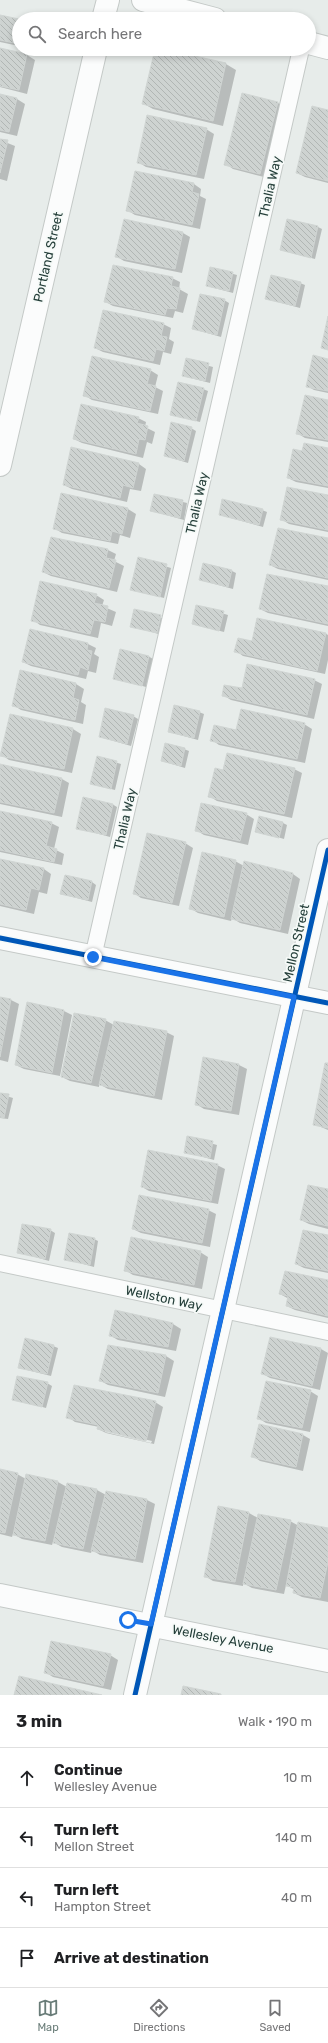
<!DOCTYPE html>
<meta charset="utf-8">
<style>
:root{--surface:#fff;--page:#f2f2f2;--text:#202124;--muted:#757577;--line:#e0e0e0;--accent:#697c78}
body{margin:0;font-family:Rubik,sans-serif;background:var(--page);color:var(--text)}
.stop{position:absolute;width:12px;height:12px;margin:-9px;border:3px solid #1a73e8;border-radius:50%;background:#fff}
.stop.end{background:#1a73e8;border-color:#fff;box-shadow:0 1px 4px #0008}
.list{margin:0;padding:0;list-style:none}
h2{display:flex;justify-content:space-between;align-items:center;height:52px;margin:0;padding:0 16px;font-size:17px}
h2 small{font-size:13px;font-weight:400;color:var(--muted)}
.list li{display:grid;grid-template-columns:26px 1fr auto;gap:12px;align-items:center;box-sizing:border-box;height:60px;padding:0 16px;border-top:1px solid var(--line)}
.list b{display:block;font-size:15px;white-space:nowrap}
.list p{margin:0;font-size:13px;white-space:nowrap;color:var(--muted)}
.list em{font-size:13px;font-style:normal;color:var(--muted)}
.icon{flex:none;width:22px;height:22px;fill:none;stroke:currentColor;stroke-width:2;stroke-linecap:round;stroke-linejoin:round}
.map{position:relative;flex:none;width:328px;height:1695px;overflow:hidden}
.search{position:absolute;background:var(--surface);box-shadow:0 2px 6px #0003;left:12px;right:12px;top:12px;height:44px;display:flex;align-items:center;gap:10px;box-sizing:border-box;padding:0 14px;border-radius:22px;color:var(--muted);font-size:15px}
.sheet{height:292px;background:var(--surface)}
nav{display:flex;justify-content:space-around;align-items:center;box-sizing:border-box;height:56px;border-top:1px solid var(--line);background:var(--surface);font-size:11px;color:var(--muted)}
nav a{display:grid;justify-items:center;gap:2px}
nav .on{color:var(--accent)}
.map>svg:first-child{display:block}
.shadow{fill:#0003;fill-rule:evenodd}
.building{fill:url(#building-back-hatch);stroke:#d0d5d3}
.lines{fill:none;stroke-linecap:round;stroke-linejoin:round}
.service-casing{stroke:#c4c9c7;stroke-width:18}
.minor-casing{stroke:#c4c9c7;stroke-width:24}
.service{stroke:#fbfcfc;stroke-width:16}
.minor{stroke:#fbfcfc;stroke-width:22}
.cycleway-casing{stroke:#f6faf8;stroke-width:8}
.cycleway{stroke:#0057b8;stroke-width:5}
.route{stroke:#1a73e8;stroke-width:5}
.labels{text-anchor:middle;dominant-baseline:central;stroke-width:3.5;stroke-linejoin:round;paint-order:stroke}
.street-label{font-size:13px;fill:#253f3a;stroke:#f6faf8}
</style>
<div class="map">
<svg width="328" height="1695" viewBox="0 0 328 1695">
<defs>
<pattern id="building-back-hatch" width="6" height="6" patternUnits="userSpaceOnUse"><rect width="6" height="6" fill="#ced3d1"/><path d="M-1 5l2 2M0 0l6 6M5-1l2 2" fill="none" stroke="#b1b6b4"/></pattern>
</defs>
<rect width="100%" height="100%" fill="#e7ecea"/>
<!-- shadow -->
<path class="shadow" d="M0,16L19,20V46L0,42Z
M156,49L226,64L236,70L223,126L153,109L144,104Z
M0,50L27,55L35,60L27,94L0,87Z
M243,94L278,103L286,108L268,178L233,169L226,164Z
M0,95L17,99L25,104L17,136L0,132Z
M328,111V183L305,177L297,173Z
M206,129L214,134L204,179L146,167L138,162Z
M0,140L15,146L7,181L0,179Z
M194,184L201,189L200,196L206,199L200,229L135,215L127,210Z
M318,227L322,229L315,259L281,250Z
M183,233L190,237L182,273L124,261L116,256Z
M211,268L237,275L233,293L207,286Z
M172,278L180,282L179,289L188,294L183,313L175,311L173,318L113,306L106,302Z
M300,283L305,285L300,308L267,299Z
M224,300L229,303L221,337L193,329Z
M163,324L171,328L169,339L174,342L171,354L163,352L160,365L103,352L95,348Z
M187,360L213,367L210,383L183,376Z
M328,360V393L314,390L307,386Z
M150,370L158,375L155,387L163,391L158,414L92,400L84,395Z
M203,389L208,391L200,422L172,415Z
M328,401V442L305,438L297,433Z
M138,418L146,422L145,427L155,432L152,444L147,442L143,458L82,443L74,439Z
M191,428L196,431L188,463L165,456Z
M328,449V488L296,482L288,478Z
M139,464L146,469L141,491L130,489L127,502L72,489L64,485Z
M61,494L128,509L136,514L130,538L120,535L118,544L62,533L54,528Z
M155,495L187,503L184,520L152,511Z
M328,496V532L289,524L281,519Z
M262,510L267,512L263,527L220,515Z
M52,538L108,550L116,554L114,561L124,566L117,592L51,576L43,572Z
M328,539V580L278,569L270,565Z
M139,558L171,568L164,598L132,590Z
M232,571L236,573L233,589L200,580Z
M328,587V626L268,613L260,609Z
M96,595L104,600L102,606L116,612L112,626L101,623L98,638L40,625L33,620Z
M197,606L228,615L224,632L193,624Z
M135,610L165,619L162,635L131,626Z
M30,630L88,644L96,648L94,654L99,657L96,673L88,671L86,679L31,666L23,662Z
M325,633L328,635V660L325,674L243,656L236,651L253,642Z
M148,656L153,659L146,687L114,678Z
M21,672L76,684L84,689L81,702L86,705L83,724L21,710L13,705Z
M314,680L322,684L314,719L231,700L223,695L242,689Z
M199,712L204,714L198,740L169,732Z
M11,715L73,729L81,734L72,773L9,760L2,755Z
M133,716L138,719L131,746L100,737Z
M304,724L312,729L305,763L219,745L212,740L237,731Z
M184,749L189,751L185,768L162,761Z
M98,757L121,764L115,790L91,784Z
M0,765L62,779L69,783L62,817L0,804Z
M294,769L302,773L292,818L217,801L209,796L224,771Z
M112,804L117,807L110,837L77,828Z
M0,812L51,823L59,827L54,849L64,854L62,865L0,852Z
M246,814L254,819L248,845L204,835L196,830Z
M283,823L287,825L284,839L257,831Z
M185,843L193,848L179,906L141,898L134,893Z
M0,860L44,869L51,874L47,894L39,892L34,914L0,906Z
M235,861L244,866L293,874L300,879L288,934L240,923L232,918L231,921L198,913L190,908Z
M92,882L96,885L92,902L61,894Z
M0,998L11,1000L19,1004L8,1062L0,1060Z
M64,1011L72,1015L60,1076L24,1069L16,1065Z
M105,1020L114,1025L166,1032L174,1036L162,1100L108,1089L99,1084V1087L70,1081L62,1077Z
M204,1058L239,1065L247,1069L239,1115L204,1109L196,1104Z
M328,1064V1130L314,1124Z
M0,1094L13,1098L8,1119L0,1118Z
M188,1137L217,1145L214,1160L185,1152Z
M217,1165L225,1169L218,1204L149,1191L142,1187Z
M328,1190V1229L309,1224L301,1220Z
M208,1210L216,1214L210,1247L141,1233L133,1229Z
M50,1230L55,1233L49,1261L18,1252Z
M328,1236V1273L304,1268L296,1264Z
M94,1239L98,1241L94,1267L65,1259Z
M200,1252L208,1257L202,1289L133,1275L125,1270Z
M328,1281V1318L295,1310L287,1306L289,1299L280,1294Z
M116,1311L173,1324L181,1329L176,1351L118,1340L111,1336Z
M271,1338L321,1349L328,1353L320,1390L270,1378L263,1374Z
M53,1346L58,1348L51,1376L19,1368Z
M108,1346L166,1356L174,1361L165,1397L108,1385L101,1381Z
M47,1383L52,1386L46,1408L13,1399Z
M310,1391L318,1396L310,1432L266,1423L258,1418Z
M155,1402L163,1407L154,1444L106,1433L98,1429L99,1427L75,1422L68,1417ZM105,1430L152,1441L151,1443L105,1432Z
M303,1435L310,1439L303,1471L260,1461L253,1456Z
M0,1470L17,1474L26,1479L58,1482L67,1487V1484L97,1490L106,1495L107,1492L147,1500L155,1504L143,1563L100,1555L92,1550L91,1553L62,1547L53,1542L52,1545L22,1539L13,1534L12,1537L0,1534Z
M218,1507L249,1513L258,1518L290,1521L299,1526L328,1529V1602L302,1597L294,1593L295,1590L286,1585L284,1594L252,1588L243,1583V1586L213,1581L205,1576Z
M110,1655L118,1660L111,1690L53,1677L45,1672Z"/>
<!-- building -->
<path class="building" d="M0,15L19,19V44L0,40Z
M0,48L27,54L19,90L0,86Z
M155,49H164L226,63L213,121L142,104Z
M242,93L278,102L260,174L224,165Z
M0,94L17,98L9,132L0,130Z
M312,106L328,110V181L296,173Z
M147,115L207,128L196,175L137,163Z
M0,139L8,140L0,173Z
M135,171L194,183L192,192L199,194L192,225L126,211Z
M124,219L183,232L175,269L115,257Z
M287,219L318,226L311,258L280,250Z
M113,265L173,277L171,286L180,288L176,309L167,308L165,315L104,302Z
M210,267L233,272L229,291L206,286Z
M271,275L301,282L295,306L265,299Z
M200,294L225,299L217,335L192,329Z
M103,310L164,323L161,336L167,337L164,351L156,349L153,361L94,348Z
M328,316V350L321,348Z
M313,355L328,359V391L306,387Z
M92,356L151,369L147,384L156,386L150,411L83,396Z
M186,358L209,363L205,381L182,376Z
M178,382L204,388L196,421L170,415Z
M305,395L328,400V440L296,434Z
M81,404L139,417L137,423L148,426L145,440L139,439L136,454L73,439Z
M171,422L192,427L184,461L164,456Z
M304,443L328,448V486L287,478L293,449L302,451Z
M71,447L139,463L133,488L123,485L120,498L63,485Z
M287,487L328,495V530L280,520Z
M61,493L128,508L122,534L112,531L110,541L53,529Z
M154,494L183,500L180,518L150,511Z
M222,499L263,509L259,525L219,515Z
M278,528L328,538V578L269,565Z
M51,537L108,549L106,558L116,560L109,588L42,572Z
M138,557L167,564L160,597L130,590Z
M203,563L232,570L228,587L199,580Z
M267,574L328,586V624L259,609Z
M40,581L97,594L94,603L108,606L105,622L94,620L90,634L31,621Z
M196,605L224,611L219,631L192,624Z
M134,609L161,615L157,633L130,627Z
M257,618L326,633L317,671L234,652L238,638L252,641Z
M30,629L88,643L87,650L92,651L88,670L80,667L78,675L22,662Z
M120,649L149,656L142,686L113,679Z
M247,664L315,679L307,715L222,696L224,685L242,688Z
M20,670L76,683L73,698L79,700L75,720L12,706Z
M174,705L200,711L194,738L168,732Z
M105,708L134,715L127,744L99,737Z
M241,709L305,723L297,759L210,741L214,725L236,730Z
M10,714L73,728L64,769L0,756Z
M165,743L185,748L181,766L161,761Z
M227,753L295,768L284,814L208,797L215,768L223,770Z
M97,756L117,761L111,789L90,784Z
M0,764L62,778L54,813L0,802Z
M83,797L113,804L106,835L76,829Z
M201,803L247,813L240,841L195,831Z
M0,811L52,822L46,846L57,849L54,862L0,850Z
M259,816L283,822L279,838L255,832Z
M147,833L186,842L172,903L133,894Z
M202,852L236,860L224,917L189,909Z
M0,859L44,868L39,890L31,888L26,910L0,904Z
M244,861L293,873L280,930L231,919Z
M65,875L92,881L88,900L60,894Z
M0,997L11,999L0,1057Z
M27,1002L64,1010L52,1073L15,1065Z
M74,1013L106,1019L91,1083L61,1077Z
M114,1021L167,1031L154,1096L99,1085Z
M203,1057L239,1064L231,1111L195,1105Z
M325,1063H328V1128L313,1125Z
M0,1093L9,1094L4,1118L0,1117Z
M187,1136L213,1141L210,1158L184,1153Z
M148,1150L218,1164L211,1201L141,1187Z
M308,1185L328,1189V1226L300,1220Z
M139,1195L209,1209L202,1243L132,1229Z
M22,1224L51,1229L45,1259L17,1253Z
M303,1230L328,1235V1271L295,1264Z
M69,1233L95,1238L90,1265L64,1260Z
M131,1237L201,1251L194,1285L124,1271Z
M285,1271L328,1280V1316L286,1306L288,1296L279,1294Z
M115,1310L173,1323L168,1347L109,1336Z
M270,1337L321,1348L312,1386L261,1374Z
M25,1338L54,1345L47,1374L18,1368Z
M108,1345L166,1355L158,1393L99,1381Z
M17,1376L48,1382L42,1407L12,1400Z
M266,1381L311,1390L302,1428L257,1419Z
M74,1385L156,1401L146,1441L97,1429L98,1425L66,1418Z
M259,1424L303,1434L296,1467L251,1457Z
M0,1469L18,1473L5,1533L0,1532Z
M26,1474L58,1481L45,1541L13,1535Z
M67,1483L97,1489L83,1549L53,1543Z
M106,1491L147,1499L135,1559L91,1551Z
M218,1506L249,1512L235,1582L204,1577Z
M258,1514L291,1520L276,1590L243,1584Z
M298,1522L328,1528V1562L320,1598L293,1593L294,1587L286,1586Z
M51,1641L111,1654L103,1686L44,1673Z
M19,1676L102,1695H14Z
M183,1686L221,1694V1695H181Z"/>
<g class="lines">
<defs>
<path id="service" d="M93,957L301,49
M0,1263L328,1332"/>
<path id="minor" d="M143,0L215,19
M103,19L108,0
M309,43L328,48
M0,465L96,49
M0,938L328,1003
M0,1595L328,1661
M135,1695L328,850"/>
</defs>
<!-- service casing -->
<use href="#service" class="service-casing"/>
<!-- minor casing -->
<use href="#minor" class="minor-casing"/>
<!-- service -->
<use href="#service" class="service"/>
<!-- minor -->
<use href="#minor" class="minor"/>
<defs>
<path id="cycleway" d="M0,938L328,1003
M135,1695L328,850"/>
</defs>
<!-- cycleway casing -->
<use href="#cycleway" class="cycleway-casing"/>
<!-- cycleway -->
<use href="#cycleway" class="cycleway"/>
</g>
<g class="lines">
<!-- route -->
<path class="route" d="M93,957L294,997L151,1624L128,1620"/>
</g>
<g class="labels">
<!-- street labels -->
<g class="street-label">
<text transform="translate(270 187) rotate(-77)">Thalia Way</text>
<text transform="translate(48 257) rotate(-77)">Portland Street</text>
<text transform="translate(197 503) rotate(-77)">Thalia Way</text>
<text transform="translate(125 819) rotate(-77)">Thalia Way</text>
<text transform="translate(296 943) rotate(-77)">Mellon Street</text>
<text transform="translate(164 1298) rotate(12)">Wellston Way</text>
<text transform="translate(223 1639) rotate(11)">Wellesley Avenue</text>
</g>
</g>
</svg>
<div class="stop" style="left:128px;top:1620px"></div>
<div class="stop end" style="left:93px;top:957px"></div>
<div class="search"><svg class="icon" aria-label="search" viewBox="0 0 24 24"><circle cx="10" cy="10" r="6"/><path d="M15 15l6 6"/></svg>Search here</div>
</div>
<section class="sheet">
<h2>3 min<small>Walk · 190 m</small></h2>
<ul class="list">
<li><svg class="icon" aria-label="ahead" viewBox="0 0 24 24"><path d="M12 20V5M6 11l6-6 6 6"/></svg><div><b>Continue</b><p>Wellesley Avenue</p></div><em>10 m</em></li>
<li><svg class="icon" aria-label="left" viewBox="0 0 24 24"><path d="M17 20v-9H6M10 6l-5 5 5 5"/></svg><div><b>Turn left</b><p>Mellon Street</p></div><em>140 m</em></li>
<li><svg class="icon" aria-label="left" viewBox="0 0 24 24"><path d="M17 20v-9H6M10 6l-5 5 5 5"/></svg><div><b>Turn left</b><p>Hampton Street</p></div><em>40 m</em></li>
<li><svg class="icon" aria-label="arrive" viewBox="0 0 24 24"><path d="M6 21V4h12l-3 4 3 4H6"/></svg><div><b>Arrive at destination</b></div></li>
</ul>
</section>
<nav>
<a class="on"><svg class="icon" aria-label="map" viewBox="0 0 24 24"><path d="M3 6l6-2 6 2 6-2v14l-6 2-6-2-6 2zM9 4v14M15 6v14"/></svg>Map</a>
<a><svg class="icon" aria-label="directions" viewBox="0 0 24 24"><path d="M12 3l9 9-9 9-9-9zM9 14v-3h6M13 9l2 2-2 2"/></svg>Directions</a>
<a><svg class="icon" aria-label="saved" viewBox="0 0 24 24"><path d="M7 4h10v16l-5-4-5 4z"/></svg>Saved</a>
</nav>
